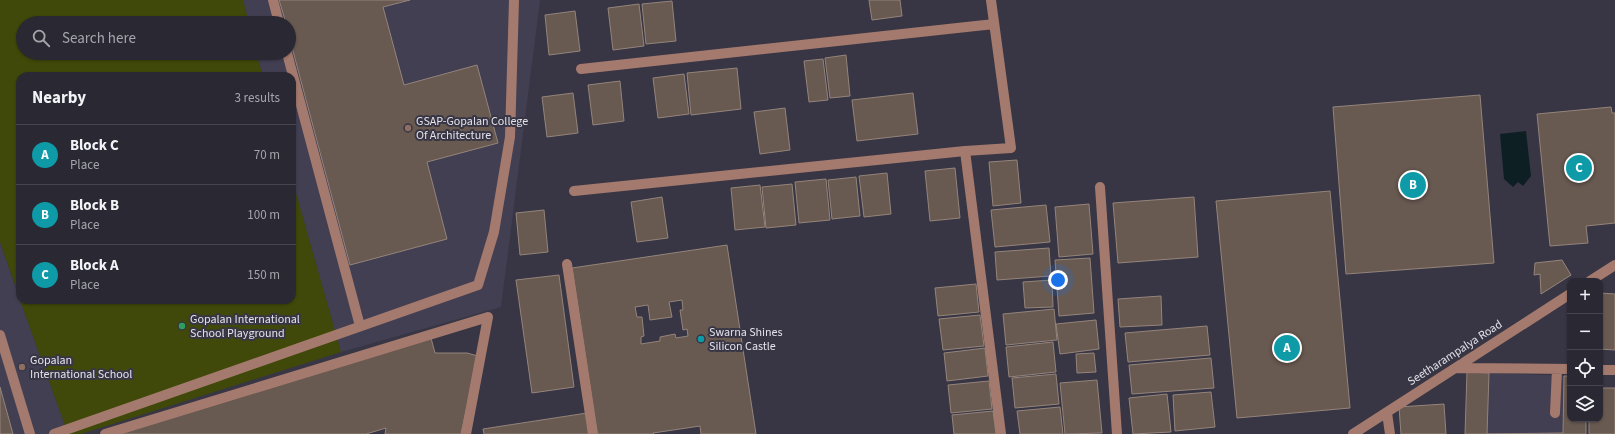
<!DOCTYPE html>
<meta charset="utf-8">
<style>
:root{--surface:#2a2833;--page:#36343f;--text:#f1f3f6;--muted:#a5a6ac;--line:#46444e;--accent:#8abfa5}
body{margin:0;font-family:"Source Sans 3",sans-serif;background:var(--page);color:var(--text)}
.controls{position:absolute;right:12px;bottom:12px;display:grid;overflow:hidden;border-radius:8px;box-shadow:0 1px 3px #0004}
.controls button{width:36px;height:36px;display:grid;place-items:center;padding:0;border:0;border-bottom:1px solid var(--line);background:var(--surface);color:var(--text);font:20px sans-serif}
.you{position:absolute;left:1058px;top:280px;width:14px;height:14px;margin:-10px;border:3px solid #fff;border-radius:50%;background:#1a73e8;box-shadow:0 0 0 6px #1a73e833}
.badge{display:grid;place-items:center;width:26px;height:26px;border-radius:50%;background:var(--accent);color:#fff;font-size:13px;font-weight:700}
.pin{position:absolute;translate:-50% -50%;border:2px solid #fff;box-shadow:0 1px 4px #0006}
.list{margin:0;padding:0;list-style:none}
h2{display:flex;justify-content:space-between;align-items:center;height:52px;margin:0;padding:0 16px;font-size:17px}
h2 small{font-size:13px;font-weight:400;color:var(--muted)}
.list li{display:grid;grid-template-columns:26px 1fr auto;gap:12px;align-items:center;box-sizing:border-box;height:60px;padding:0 16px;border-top:1px solid var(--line)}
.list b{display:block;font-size:15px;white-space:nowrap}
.list p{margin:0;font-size:13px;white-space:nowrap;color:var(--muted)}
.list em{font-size:13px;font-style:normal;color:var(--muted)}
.icon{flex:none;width:22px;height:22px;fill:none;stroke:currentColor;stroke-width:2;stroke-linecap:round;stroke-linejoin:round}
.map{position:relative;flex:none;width:1615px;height:434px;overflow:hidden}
.search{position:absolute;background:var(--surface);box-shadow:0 1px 3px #0004;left:16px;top:16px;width:280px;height:44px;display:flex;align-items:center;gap:10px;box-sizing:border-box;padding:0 14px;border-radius:22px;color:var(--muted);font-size:15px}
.panel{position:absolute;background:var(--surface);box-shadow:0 1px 3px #0004;left:16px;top:72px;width:280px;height:232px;border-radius:12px}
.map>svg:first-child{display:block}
.built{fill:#423f53}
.green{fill:#404909}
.water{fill:#0e1f24}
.building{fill:#685951;stroke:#94847b;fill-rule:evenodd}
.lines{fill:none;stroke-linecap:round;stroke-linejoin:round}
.minor{stroke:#a57a6e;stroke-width:10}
.education-dot{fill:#8d6e63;stroke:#383644;stroke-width:1.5}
.leisure-dot{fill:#2e9e5b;stroke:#383644;stroke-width:1.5}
.culture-dot{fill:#0f9aa8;stroke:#383644;stroke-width:1.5}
.labels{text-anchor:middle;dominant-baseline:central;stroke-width:4;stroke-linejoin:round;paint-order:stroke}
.poi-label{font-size:12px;fill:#e3e2eb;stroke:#383644;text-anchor:start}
.street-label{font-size:12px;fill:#e3e2eb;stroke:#383644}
</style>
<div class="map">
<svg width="1615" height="434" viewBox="0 0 1615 434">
<rect width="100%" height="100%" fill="#383644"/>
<!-- built -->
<path class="built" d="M243,0H540L501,307L341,352L292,179V76H263L256,53H289V23H249Z
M0,242L20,300L68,434H0Z
M1467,372L1570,376V419L1586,434H1465Z"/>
<!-- green -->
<path class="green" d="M0,0H243L249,23H23V53H256L263,76H20V299L0,242Z
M292,179L341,352L81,434H68L20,300H292Z"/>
<!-- water -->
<path class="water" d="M1526,131L1531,176L1523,186L1518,182L1513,187L1504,179L1500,134Z"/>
<!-- building -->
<path class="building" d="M279,0H410L383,7L404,85L477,65L498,143L427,162L447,239L350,265L289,36V23H286Z
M869,0H900L902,16L872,20Z
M672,1L676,41L646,44L642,4Z
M639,4L644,46L613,50L608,8Z
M575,11L580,51L549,55L545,15Z
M846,55L850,96L830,98L825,58Z
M823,59L828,100L809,102L804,61Z
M737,68L741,109L691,115L687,73Z
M684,74L689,114L658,118L653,78Z
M620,81L624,121L593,125L588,85Z
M573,93L578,133L547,137L542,97Z
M913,93L918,134L857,141L852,100Z
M1480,95L1494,263L1346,274L1333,107Z
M1611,107L1612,113H1615V223L1586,226L1588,243L1550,246L1537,114Z
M785,108L790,150L760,154L754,112Z
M1017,160L1021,203L993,206L989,162Z
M955,168L960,218L930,221L925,171Z
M887,173L891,214L864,217L859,176Z
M856,177L860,216L832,219L828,180Z
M826,179L830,220L799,223L795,182Z
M792,184L796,225L766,228L762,187Z
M760,185L765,227L735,230L731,188Z
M1330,191L1350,408L1237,418L1216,201Z
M662,197L668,238L637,242L631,202Z
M1194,197L1198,257L1118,263L1113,203Z
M1089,204L1093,254L1059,257L1055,207Z
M1046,205L1050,242L995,247L991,210Z
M544,210L548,252L520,255L516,213Z
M727,245L756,434H701L700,426L653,433L654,434H597L572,268ZM682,300L683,310H680L683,330L687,329L688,336L676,338L675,334L660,337V341L641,344V337L644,336L642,317H637L635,307L648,305L650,320L672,317L669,302Z
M1049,248L1051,276L997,280L995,252Z
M1090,258L1094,313L1059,316L1055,260Z
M1562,260L1571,275L1541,294L1540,274L1534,275L1535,263Z
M559,275L574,387L532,393L516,280Z
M1052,280L1053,307L1025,308L1023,282Z
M976,284L979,312L938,316L935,288Z
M1600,293L1615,294V350L1600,349Z
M1161,296L1162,325L1120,327L1118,299Z
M1054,309L1057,340L1006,345L1003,314Z
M980,315L984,346L943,350L939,319Z
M1096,320L1099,349L1060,354L1056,324Z
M1207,326L1210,355L1128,362L1125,333Z
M431,338L435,353H467L478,356L461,434H385L386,428L366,434H117Z
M1053,342L1056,372L1009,377L1006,347Z
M985,348L988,376L947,381L944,353Z
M1094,353L1096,372L1077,373L1076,354Z
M1211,358L1214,388L1132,394L1129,365Z
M1467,372L1489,373L1487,434L1563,433L1564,376H1570V419H1586V434H1465Z
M1056,374L1059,404L1015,408L1012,378Z
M1097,380L1102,433L1065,434L1060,383Z
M989,381L992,409L951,413L948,385Z
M0,387L13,434H0Z
M1600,388H1615V434H1589V419H1600Z
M1211,392L1215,427L1175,431L1173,395Z
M1167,394L1171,432L1133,434L1129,398Z
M1444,404L1446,434H1401L1399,407Z
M1060,407L1063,434H1020L1017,411Z
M993,411L996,434H954L952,415Z
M587,413L590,434H484L483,429Z"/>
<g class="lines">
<!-- minor -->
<path class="minor" d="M273,0L279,23
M991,0L1011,148L965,151L1001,434
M287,53L360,326
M581,69L994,24
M1100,187L1117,434
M574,191L965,151
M567,264L593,434
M1590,281L1615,265
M0,335L30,434
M1456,368L1570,369
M1600,370H1615
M1387,413L1390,434
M1555,413L1557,369
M54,434L478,285L494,232L510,137L514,0
M105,434L488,317L466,434
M1353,434L1570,294"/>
</g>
<!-- markers -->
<g class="education-dot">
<circle cx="408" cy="128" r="4"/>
<circle cx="22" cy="367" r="4"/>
</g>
<circle class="leisure-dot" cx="182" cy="326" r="4"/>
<circle class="culture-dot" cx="701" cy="339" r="4"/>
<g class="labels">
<!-- poi labels -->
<g class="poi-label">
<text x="416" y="121">GSAP-Gopalan College<tspan x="416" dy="14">Of Architecture</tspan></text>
<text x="190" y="319">Gopalan International<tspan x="190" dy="14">School Playground</tspan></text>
<text x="709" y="332">Swarna Shines<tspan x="709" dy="14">Silicon Castle</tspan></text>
<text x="30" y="360">Gopalan<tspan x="30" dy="14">International School</tspan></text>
</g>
<!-- street labels -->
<g class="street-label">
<text transform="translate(1455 353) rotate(-33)">Seetharampalya Road</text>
</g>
</g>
</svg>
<div class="controls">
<button>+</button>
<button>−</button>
<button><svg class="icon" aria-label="locate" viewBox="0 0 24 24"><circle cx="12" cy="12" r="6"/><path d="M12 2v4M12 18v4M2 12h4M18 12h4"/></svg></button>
<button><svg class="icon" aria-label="layers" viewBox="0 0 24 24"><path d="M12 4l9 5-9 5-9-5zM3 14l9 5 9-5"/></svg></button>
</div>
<div class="you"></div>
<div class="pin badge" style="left:1287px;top:348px;background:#0f9aa8">A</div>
<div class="pin badge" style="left:1413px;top:185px;background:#0f9aa8">B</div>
<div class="pin badge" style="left:1579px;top:168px;background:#0f9aa8">C</div>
<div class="search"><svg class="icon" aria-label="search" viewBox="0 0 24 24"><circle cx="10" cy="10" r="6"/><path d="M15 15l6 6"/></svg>Search here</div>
<section class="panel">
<h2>Nearby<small>3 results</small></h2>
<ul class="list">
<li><span class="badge" style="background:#0f9aa8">A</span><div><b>Block C</b><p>Place</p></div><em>70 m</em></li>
<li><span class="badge" style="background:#0f9aa8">B</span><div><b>Block B</b><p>Place</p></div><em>100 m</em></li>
<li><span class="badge" style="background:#0f9aa8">C</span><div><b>Block A</b><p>Place</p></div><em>150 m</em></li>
</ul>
</section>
</div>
